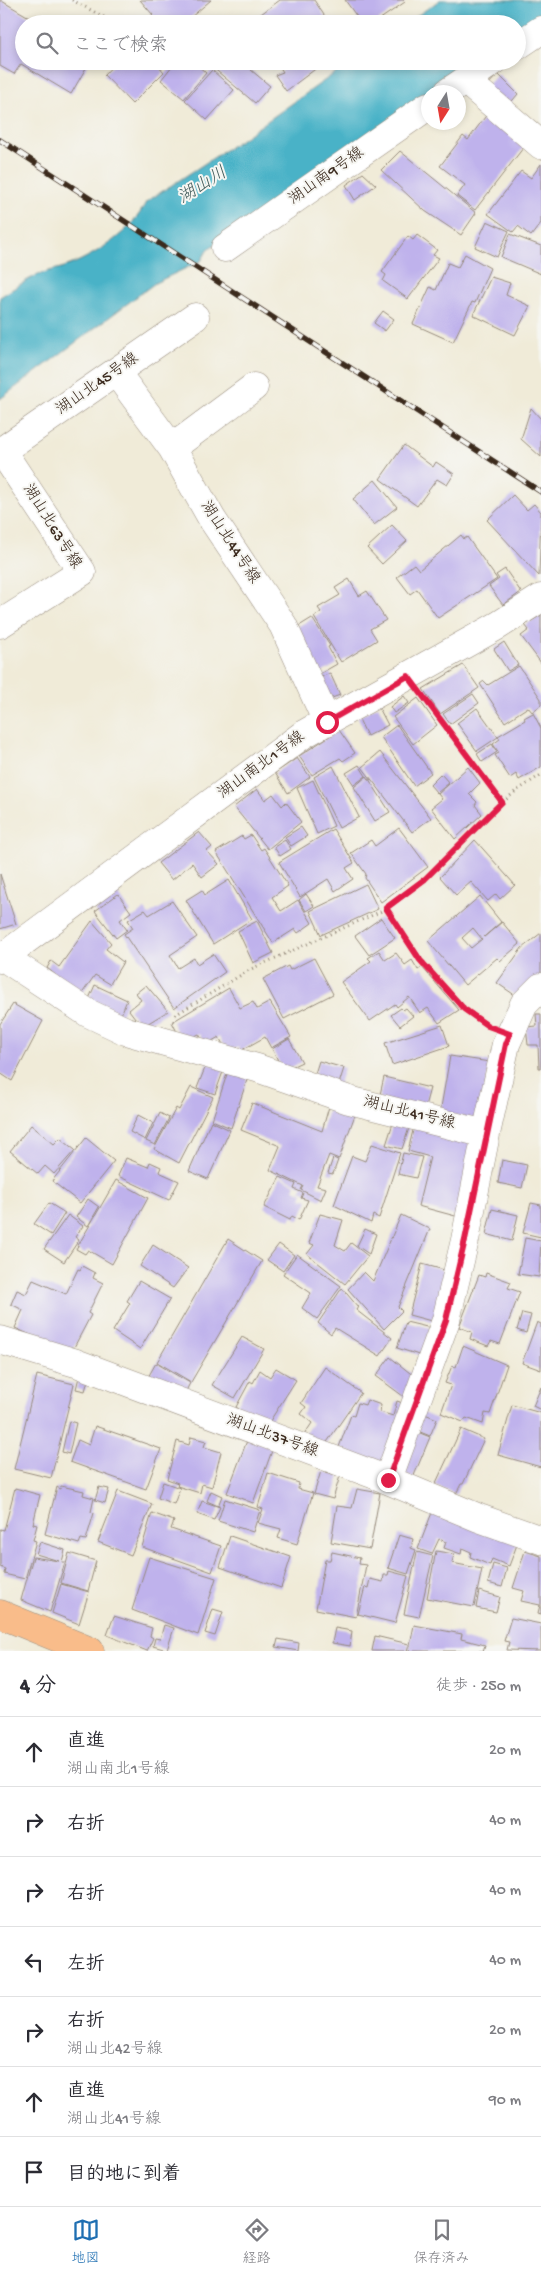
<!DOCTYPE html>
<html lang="ja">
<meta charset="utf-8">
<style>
:root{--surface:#fff;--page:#f7f7f7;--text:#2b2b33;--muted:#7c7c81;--line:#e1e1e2;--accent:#1f6fb2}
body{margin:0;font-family:"Gochi Hand","Klee One",sans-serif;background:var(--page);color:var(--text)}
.compass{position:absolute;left:421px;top:85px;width:45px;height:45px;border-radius:50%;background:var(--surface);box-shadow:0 2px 8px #0003;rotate:191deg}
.stop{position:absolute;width:15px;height:15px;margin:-11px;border:4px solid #e11d48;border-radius:50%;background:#fff}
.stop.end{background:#e11d48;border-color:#fff;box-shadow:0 1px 5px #0008}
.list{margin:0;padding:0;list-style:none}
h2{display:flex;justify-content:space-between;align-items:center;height:65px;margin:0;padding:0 20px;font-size:21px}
h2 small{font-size:16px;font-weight:400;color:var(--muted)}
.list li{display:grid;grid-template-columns:32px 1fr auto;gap:15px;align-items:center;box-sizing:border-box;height:70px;padding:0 20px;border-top:1px solid var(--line)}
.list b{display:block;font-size:19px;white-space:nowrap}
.list p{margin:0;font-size:16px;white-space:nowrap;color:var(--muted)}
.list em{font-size:16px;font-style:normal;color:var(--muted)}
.icon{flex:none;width:28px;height:28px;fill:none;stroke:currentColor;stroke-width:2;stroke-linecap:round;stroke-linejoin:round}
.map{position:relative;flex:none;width:541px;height:1651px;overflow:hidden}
.search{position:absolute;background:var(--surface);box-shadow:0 2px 8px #0003;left:15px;right:15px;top:15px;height:55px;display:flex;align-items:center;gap:12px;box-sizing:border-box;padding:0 18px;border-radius:28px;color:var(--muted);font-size:19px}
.sheet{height:555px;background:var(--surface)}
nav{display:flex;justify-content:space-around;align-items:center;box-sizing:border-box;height:70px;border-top:1px solid var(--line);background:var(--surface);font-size:14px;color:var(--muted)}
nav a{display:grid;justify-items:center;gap:2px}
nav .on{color:var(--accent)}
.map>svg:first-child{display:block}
.water{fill:#49b2c7;stroke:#426e72}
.building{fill:#bfb2ec;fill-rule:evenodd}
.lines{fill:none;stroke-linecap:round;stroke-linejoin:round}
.minor-casing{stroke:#968a7b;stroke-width:29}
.major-casing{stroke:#968a7b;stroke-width:29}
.path{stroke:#968a7b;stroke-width:3;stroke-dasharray:1 4;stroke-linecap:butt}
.minor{stroke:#fff;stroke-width:28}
.major{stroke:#f9bc8a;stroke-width:28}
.rail-casing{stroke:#3b2a1e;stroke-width:5.5}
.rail{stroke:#f6f6f2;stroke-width:4;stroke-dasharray:11;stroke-linecap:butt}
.route{stroke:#e11d48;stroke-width:6}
.labels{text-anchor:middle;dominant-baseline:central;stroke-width:4;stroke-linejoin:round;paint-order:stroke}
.street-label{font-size:16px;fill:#3b2a1e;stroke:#f6f6f2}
.water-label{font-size:18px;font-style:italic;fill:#405a59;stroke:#f6f6f2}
</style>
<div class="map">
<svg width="541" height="1651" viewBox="0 0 541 1651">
<rect width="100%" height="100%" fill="#f6f6f2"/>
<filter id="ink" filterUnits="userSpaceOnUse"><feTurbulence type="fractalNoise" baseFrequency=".02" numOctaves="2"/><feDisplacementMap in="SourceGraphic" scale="10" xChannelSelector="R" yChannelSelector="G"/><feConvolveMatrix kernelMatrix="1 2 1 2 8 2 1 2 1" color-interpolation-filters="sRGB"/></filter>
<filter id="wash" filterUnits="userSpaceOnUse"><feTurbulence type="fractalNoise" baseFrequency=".0096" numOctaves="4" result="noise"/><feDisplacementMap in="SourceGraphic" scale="20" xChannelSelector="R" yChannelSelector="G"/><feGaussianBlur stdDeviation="1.12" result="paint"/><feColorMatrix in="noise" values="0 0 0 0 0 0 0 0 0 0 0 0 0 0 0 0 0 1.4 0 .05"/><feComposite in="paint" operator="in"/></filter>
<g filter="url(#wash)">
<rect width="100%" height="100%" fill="#f0ebd8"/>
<!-- water -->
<path class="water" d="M440,0H541V17L517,34V24H405Z
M352,61H479L435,92H428V97L208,249L201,261L155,283L0,399V297C13,289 26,280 40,274C50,270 60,269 70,265C97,254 134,230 146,202L239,141Z"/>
<g id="blocks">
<!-- building -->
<path class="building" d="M0,0L41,24H24V61H90L71,94L21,64L14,74L0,66Z
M140,0H211L183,24H143L153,15Z
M280,0H314L330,24H251L250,22Z
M345,0H403L405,2L373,24H362Z
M117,61H158L156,63L164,72L132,104L104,75Z
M176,61H193L206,73L184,99L161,80Z
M205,61H250L254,65L251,70L270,86L255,103Z
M276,61H326L286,91L275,75L283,72Z
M212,70L234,90L207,120L185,100Z
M498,74L518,94L507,107L486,87Z
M488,113L527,143L475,210L457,196L465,185L440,166L463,136L468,140Z
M400,151L476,213L461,235L425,211L381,170Z
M541,164V223L531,236L518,226L513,232L488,214L521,171L531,178Z
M363,173L376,185L355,200L346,185Z
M487,221L509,231L497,257L475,247Z
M510,234L541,246V274L501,257Z
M417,235L437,250L433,255L439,258L408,299L383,281L386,275L382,272L408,236L413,240Z
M465,254L490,268L475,303L472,302L453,342L413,324L430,287L436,290L448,263L458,267Z
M491,277L510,283L506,295L530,306L515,335L473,315Z
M383,311L394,319L385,331L374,323Z
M531,408L541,419V457L521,439Z
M404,445L433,467L436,462L454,474L447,485L437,479L417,506L380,479Z
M375,480L397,507L374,525L353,499Z
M513,495L527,510L534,504L541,512L539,576L487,520Z
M392,525L407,541L382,564L367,548Z
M461,535L464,539L467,537L497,579L438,618L417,589L410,594L397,577L414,564L419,570Z
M505,569L521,592L503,605L489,586L499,579L496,575Z
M349,579L359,596L367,591L386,620L370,629L377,640L341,662L314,617L321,612L318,608L340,595L335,588Z
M541,615V663L521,636L529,630L525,625Z
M312,618L330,646L328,647L337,664L316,676L291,631Z
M504,642L518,665L508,671L494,649Z
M463,665L479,688L440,714L423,689Z
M519,666L541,699V705L532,712L528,707L505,722L480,684L484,681L488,685Z
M330,673L340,695L324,701L315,680Z
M473,694L479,703L450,724L443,714Z
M404,696L409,703L394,713L390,707Z
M418,698L437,725L413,744L393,717Z
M378,706L388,725L367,736L358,717Z
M477,708L498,737L477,751L457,723Z
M533,713L541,728V767L519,780L516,774L510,778L495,755L499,753L493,744L500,739L498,736L525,720L524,718Z
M397,725L431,773L414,786L381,737Z
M339,730L355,753L343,761L340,758L312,775L299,756Z
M492,744L497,752L482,762L477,754Z
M380,752L431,818L412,832L362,767Z
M297,758L310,777L288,793L275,773Z
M359,765L366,776L354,785L346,773Z
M333,766L359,817L339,828L314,777Z
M468,767L480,783L469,794L477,802L475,805L482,814L455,839L431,808L442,799L438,794Z
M441,774L449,783L437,793L430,785Z
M367,776L390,812L375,821L354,787Z
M313,780L334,826L317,834L297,788Z
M257,789L265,800L273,794L282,806L286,802L301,822L268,849L234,807Z
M301,827L307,836L291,846L285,837Z
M399,828L428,867L381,902L365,878L366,874L351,853L371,840L375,846Z
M333,829L354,863L346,868L353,879L335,891L328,879L300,897L279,862Z
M199,832L212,847L207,851L219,864L202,877L192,863L172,880L158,863Z
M251,835L261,850L264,848L288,886L272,897L281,911L298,900L312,923L298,933L295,929L273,943L216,852L242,836L244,839Z
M285,840L291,849L280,856L274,847Z
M475,840L515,885L500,899L496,894L488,901L471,882L456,895L440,877Z
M0,874L16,924L0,929Z
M229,880L252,919L213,944L186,900L202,890L205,895Z
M366,884L378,909L321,935L310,911Z
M118,894L131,912L120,920L127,930L116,938L95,911Z
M306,894L314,906L306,911L299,900Z
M480,896L501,922L484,937L502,922L520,944L500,961L497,958L465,985L428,941ZM473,928L482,939L471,948L462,938Z
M172,901L197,937L170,955L178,968L194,958L197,964L213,954L225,972L174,1008L124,934L133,928L128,920L145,910L149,915Z
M381,918L395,938L369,955L355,936Z
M92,921L111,943L106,949L123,962L110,984L95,975L81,995L47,968L51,961L59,967Z
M257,921L273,953L253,963L238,931Z
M541,933V975L522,1000L497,983L522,948Z
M379,951L385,960L396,953L405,965L412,960L418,970L422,967L459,1010L439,1023L428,1008L420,1013L409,997L397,1007L395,1004L370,1021L341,982L371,961L368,958Z
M314,958L333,994L284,1019L263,979L288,966L290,970Z
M95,985L127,1000L120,1017L88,1001Z
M146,985L168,1011L142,1027L129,1010L141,1000L136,993Z
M229,988L240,1008L253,1002L257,1009L270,1002L291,1037L271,1048L265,1037L240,1051L238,1047L227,1052L219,1037L205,1045L199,1034L187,1040L180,1038L172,1022Z
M13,1004L43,1021L12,1081L0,1073V1024Z
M401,1008L403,1010L406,1008L413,1016L400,1026L391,1015Z
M536,1014H541V1068H539L538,1045H528L526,1027L537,1026Z
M442,1025L449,1046L392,1065L385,1043Z
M289,1039L302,1062L289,1068L281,1066L272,1049Z
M450,1056L490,1062L480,1120L440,1113Z
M319,1061L344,1068L338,1087L313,1080Z
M207,1063L224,1069L215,1094L197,1088Z
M229,1068L249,1074L231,1128L212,1120Z
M384,1077L430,1088L424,1110L379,1099Z
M191,1087L213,1097L179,1163L154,1149L176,1108L179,1110Z
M252,1103L322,1131L330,1103L356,1112L339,1159L329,1155L317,1186L326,1188L321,1200L301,1190L303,1186L270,1170L280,1146L241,1130Z
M160,1113L169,1118L155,1145L146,1141Z
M138,1115L153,1123L145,1140L130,1132Z
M394,1120L410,1125L402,1149L386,1145Z
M211,1121L230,1130L208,1179L189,1171Z
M31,1125L54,1144L60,1138L75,1150L54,1174L45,1166L38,1174L10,1151Z
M414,1126L478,1143L459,1217L418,1206L430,1157L408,1151Z
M86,1138L114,1161L80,1203L52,1181Z
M372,1144L400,1153L379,1218L373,1215L371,1223L334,1205L352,1156L365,1161Z
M403,1153L422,1157L416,1178L398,1174Z
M126,1158L148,1167L150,1162L161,1167L159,1172L179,1181L169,1200L118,1176Z
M333,1158L338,1160L333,1174L328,1173Z
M502,1160L527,1165L522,1188L498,1183Z
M280,1177L296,1184L294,1189L303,1193L301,1198L308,1200L299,1220L292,1216L290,1220L264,1207Z
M116,1180L148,1198L112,1264L88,1250L85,1254L76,1249Z
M88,1199L99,1207L88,1226L76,1217Z
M49,1203L65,1213L51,1235L34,1224Z
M531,1203L541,1205V1237L523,1233Z
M492,1209L518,1215L512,1241L486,1234Z
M320,1214L343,1220L335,1245L345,1251L351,1243L368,1256L345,1284L307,1254L314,1245L309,1243Z
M68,1215L83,1226L75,1237L79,1240L64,1262L44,1249Z
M401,1215L430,1229L398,1307L402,1311L384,1329L348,1289L364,1272L373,1281Z
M365,1229L376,1234L369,1254L357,1246Z
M525,1238L541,1241L539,1277L518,1274Z
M228,1239L262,1261L191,1382L157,1362Z
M279,1244L294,1255L283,1271L267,1260Z
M153,1245L188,1268L173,1288L140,1266Z
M297,1254L341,1286L317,1319L302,1308L311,1293L283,1274Z
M422,1264L448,1271L435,1322L409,1315Z
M82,1266L95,1273L93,1278L103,1283L88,1313L91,1315L71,1353L15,1328L23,1310L11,1304L17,1290L26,1294L33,1280L66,1294L78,1269L80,1270Z
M486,1273L511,1282L508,1288L520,1292L500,1344L491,1341L488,1346L470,1339L472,1332L459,1327L479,1275L485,1277Z
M139,1281L170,1299L140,1349L113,1331L130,1303L127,1301Z
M342,1288L358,1307L356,1310L392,1338L380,1356L335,1328L331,1334L318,1323Z
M522,1313L531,1315L526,1333L517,1330Z
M406,1322L431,1328L422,1356L397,1348Z
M537,1322L541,1324V1370L522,1363Z
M242,1337L264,1349L235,1398L212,1385Z
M463,1346L507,1365L490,1414L485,1413L483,1424L466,1418L463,1422L441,1413L451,1385L445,1383L452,1366L456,1367Z
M390,1357L420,1381L407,1399L376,1376Z
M156,1363L190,1383L185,1393L147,1379Z
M325,1367L361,1393L323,1448L304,1435L312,1423L301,1414L306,1407L301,1403Z
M276,1368L296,1380L268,1424L252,1418L236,1407L250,1381L253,1383L260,1370L270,1377Z
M37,1375L74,1384L51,1478L14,1469Z
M79,1377L88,1380L85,1391L76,1389Z
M541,1387V1410L533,1406Z
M367,1400L381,1405L380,1412L393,1416L397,1401L411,1406L387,1471L339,1447L351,1415L354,1416L358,1403L365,1405Z
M512,1405L541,1413V1467L498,1455Z
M420,1412L437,1419L430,1436L413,1429Z
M69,1421L76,1423L69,1454L62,1452Z
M95,1426L161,1449L146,1489L70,1462L78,1440L89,1445Z
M461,1429L484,1439L463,1484H461L456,1494L435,1485Z
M415,1431L430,1437L413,1478L398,1471Z
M191,1437L206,1441L204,1447L221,1452L212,1487L202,1484L200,1493L177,1486L178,1483L167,1479L177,1441L189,1445Z
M248,1438L273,1448L253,1503L227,1493Z
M321,1471L340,1476L333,1499L314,1494Z
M268,1473L299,1483L298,1489L313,1493L297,1544L278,1538L281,1529L258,1523L263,1509L258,1507Z
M163,1482L180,1488L174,1504L158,1498Z
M61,1486L84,1491L83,1495L94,1498L91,1512L94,1513L86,1540L81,1539L79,1544L45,1534L57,1487L60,1489Z
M99,1487L109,1489L105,1503L95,1500Z
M15,1488L40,1495L33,1524L37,1525L33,1540L36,1541L25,1579L4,1574L5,1569L0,1567V1529L4,1530Z
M357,1489L380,1493L370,1549L331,1542L337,1506L352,1508Z
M118,1491L152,1504L131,1555L98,1542Z
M211,1491L222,1496L218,1506L207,1501Z
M225,1499L260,1510L253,1532L218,1521Z
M202,1501L220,1507L214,1520L197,1514Z
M433,1510L518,1542L509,1566L492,1559L490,1565L470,1557L471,1552L462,1548L461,1554L444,1548L446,1542L439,1539L432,1554L418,1549Z
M152,1513L174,1521L171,1529L221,1546L212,1572L142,1547Z
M399,1535L413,1539L411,1548L416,1550L408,1574L388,1568Z
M230,1536L291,1557L281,1588L220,1567Z
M40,1542L65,1550L62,1562H65L50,1612L21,1600L33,1557L59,1561L36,1554Z
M436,1551L454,1554L452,1563L482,1569L474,1607L427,1598Z
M525,1551L541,1556V1614L538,1613L540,1605L521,1601L524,1591L513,1588Z
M332,1552L360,1558L359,1564L366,1565L356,1617L316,1609L325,1560H330Z
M417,1552L433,1556L419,1617L404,1614Z
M69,1553L96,1561L88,1591L61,1583Z
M149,1557L216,1578L198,1635L132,1610Z
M493,1564L507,1568L502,1587L488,1583Z
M389,1571L408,1576L395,1623L358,1614L365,1587L368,1588L370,1579L383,1582L384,1575H388Z
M61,1584L89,1592L79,1624L52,1613Z
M479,1591L500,1597L496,1612L476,1608Z
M213,1609L223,1612L215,1636L205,1633Z
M114,1616L152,1628L150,1636L153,1638L147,1651L107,1635Z
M511,1618L541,1624V1651L507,1650L509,1642L504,1641Z
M164,1625L174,1628L167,1650L153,1646L155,1638L160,1639Z
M414,1625L462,1634L461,1639L485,1645L483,1651H409Z
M335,1628L352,1631L350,1646L332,1643Z
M375,1636L409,1644L407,1651H372Z
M278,1639L299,1643L298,1651L276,1647Z"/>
</g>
</g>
<g filter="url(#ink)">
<use href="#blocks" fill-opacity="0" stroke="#968a7b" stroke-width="1"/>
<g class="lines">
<defs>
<path id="minor" d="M517,46L541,30
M466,81L541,145
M448,92L494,61
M225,248L428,106
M116,372L172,448L212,519L283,625L327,722
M172,448L254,387
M0,452L195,317
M0,624L82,572L2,451
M3,957L88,1013L126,1031L257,1068L349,1100L486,1134L465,1240L446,1320L388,1479
M0,959L304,734L499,625L541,598
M486,1134L506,1044L524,1004L541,987
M0,1340L76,1363L383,1478L479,1518L541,1540"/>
<path id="major" d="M0,1614L90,1651"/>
</defs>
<!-- minor casing -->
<use href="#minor" class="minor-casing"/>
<!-- major casing -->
<use href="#major" class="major-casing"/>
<!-- path -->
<path class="path" d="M72,0L117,24
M425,699L502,802
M386,909C414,951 444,995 486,1024
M175,1015L251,969L384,910L425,879L460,845L491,812L516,791L541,775"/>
<!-- minor -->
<use href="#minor" class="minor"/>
<!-- major -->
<use href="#major" class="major"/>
<defs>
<path id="rail" d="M0,140L541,492"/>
</defs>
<!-- rail casing -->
<use href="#rail" class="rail-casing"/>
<!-- rail -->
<use href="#rail" class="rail"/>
</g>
</g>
<g class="lines" filter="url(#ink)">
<!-- route -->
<path class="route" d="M327,722L408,676L502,802L425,879L386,908L420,960L464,1009L488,1026L510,1034L506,1044L465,1240L446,1320L388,1480"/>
</g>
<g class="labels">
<!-- street labels -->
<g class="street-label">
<text transform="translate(327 177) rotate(-35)">湖山南9号線</text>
<text transform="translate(98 385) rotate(-35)">湖山北45号線</text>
<text transform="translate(51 527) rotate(58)">湖山北63号線</text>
<text transform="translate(229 543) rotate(57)">湖山北44号線</text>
<text transform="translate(262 766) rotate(-36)">湖山南北1号線</text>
<text transform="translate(409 1114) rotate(14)">湖山北41号線</text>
<text transform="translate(272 1437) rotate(20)">湖山北37号線</text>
</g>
<!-- water labels -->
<g class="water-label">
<text transform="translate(203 186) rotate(-32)">湖山川</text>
</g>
</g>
</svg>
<svg class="compass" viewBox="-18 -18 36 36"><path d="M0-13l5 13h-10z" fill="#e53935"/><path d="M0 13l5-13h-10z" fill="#7c7c81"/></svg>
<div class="stop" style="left:327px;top:722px"></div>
<div class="stop end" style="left:388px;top:1480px"></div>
<div class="search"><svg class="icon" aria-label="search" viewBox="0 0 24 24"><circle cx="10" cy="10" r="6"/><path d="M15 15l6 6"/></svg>ここで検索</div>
</div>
<section class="sheet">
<h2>4 分<small>徒歩 · 250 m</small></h2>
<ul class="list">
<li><svg class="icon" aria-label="ahead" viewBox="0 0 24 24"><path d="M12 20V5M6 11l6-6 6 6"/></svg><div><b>直進</b><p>湖山南北1号線</p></div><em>20 m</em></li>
<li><svg class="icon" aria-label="right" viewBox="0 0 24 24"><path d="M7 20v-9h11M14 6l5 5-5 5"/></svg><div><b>右折</b></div><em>40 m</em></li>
<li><svg class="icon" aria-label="right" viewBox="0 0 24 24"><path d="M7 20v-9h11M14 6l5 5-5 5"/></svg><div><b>右折</b></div><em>40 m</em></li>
<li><svg class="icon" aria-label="left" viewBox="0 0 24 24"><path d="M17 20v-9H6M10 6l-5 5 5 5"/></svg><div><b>左折</b></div><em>40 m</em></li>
<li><svg class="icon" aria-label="right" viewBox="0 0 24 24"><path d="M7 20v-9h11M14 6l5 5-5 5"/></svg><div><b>右折</b><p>湖山北42号線</p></div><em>20 m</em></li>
<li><svg class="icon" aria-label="ahead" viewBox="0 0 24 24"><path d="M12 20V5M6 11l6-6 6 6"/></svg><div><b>直進</b><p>湖山北41号線</p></div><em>90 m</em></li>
<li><svg class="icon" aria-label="arrive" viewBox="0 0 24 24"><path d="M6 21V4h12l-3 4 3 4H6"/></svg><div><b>目的地に到着</b></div></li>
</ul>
</section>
<nav>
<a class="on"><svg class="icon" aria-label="map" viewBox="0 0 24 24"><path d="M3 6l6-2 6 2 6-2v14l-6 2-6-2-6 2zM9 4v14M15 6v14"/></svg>地図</a>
<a><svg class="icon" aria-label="directions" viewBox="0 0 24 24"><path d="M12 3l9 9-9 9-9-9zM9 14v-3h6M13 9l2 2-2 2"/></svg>経路</a>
<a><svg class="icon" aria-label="saved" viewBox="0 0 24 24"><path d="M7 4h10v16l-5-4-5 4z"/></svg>保存済み</a>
</nav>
